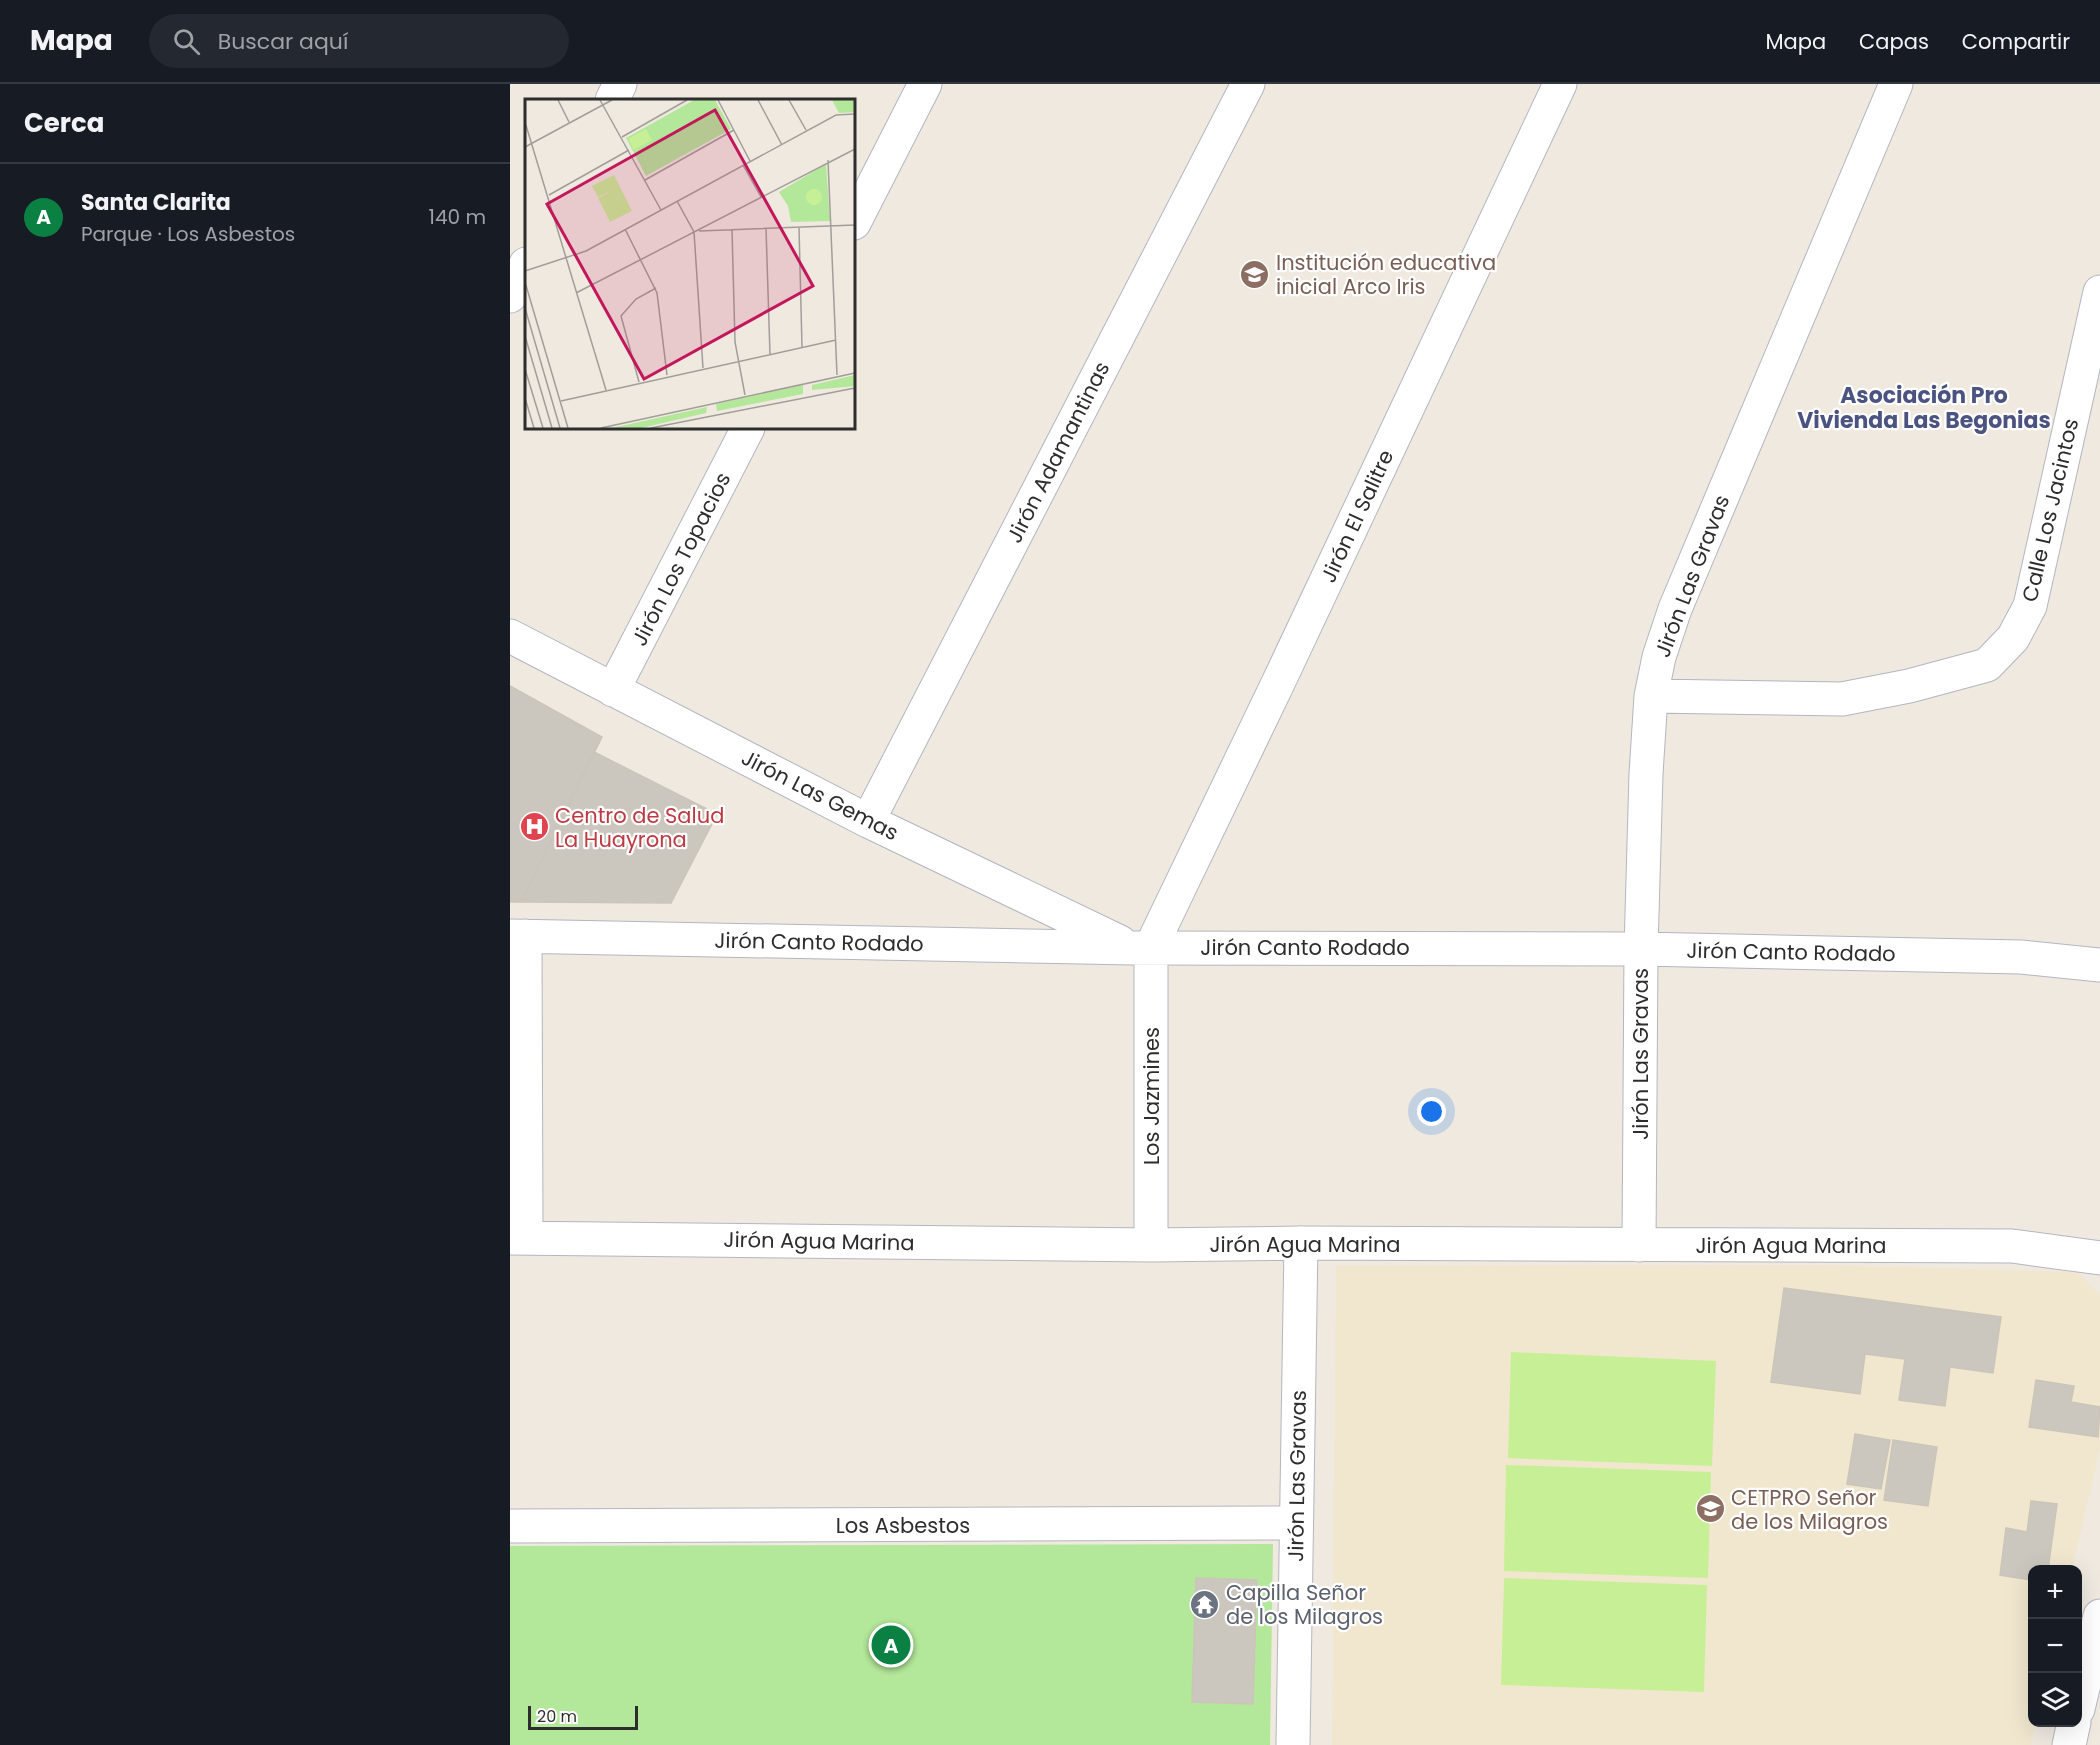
<!DOCTYPE html>
<html lang="es">
<meta charset="utf-8">
<style>
:root{--surface:#171b24;--page:#242831;--text:#f1f3f6;--muted:#9ea1a6;--line:#363941;--accent:#0b8043}
body{margin:0;font-family:Poppins,sans-serif;background:var(--page);color:var(--text)}
.controls{position:absolute;right:18px;bottom:18px;display:grid;overflow:hidden;border-radius:12px;box-shadow:0 6px 24px #0002}
.controls button{width:54px;height:54px;display:grid;place-items:center;padding:0;border:0;border-bottom:2px solid var(--line);background:var(--surface);color:var(--text);font:30px sans-serif}
.scale{position:absolute;left:18px;bottom:15px;width:110px;box-sizing:border-box;padding-left:6px;border:3px solid #2d2d2d;border-top:0;font-size:16px;line-height:21px;white-space:nowrap;color:#2d2d2d;-webkit-text-stroke:4px #fff;paint-order:stroke}
.you{position:absolute;left:922px;top:1028px;width:21px;height:21px;margin:-15px;border:4px solid #fff;border-radius:50%;background:#1a73e8;box-shadow:0 0 0 9px #1a73e833}
.badge{display:grid;place-items:center;width:39px;height:39px;border-radius:50%;background:var(--accent);color:#fff;font-size:20px;font-weight:700}
.pin{position:absolute;translate:-50% -50%;border:3px solid #fff;box-shadow:0 2px 6px #0006}
.list{margin:0;padding:0;list-style:none}
h2{display:flex;justify-content:space-between;align-items:center;height:78px;margin:0;padding:0 24px;font-size:26px}
h2 small{font-size:20px;font-weight:400;color:var(--muted)}
.list li{display:grid;grid-template-columns:39px 1fr auto;gap:18px;align-items:center;box-sizing:border-box;height:108px;padding:0 24px;border-top:2px solid var(--line)}
.list b{display:block;font-size:22px;white-space:nowrap}
.list p{margin:0;font-size:20px;white-space:nowrap;color:var(--muted)}
.list em{font-size:20px;font-style:normal;color:var(--muted)}
.icon{flex:none;width:33px;height:33px;fill:none;stroke:currentColor;stroke-width:2;stroke-linecap:round;stroke-linejoin:round}
.map{position:relative;flex:none;width:1590px;height:1661px;overflow:hidden}
header{display:flex;align-items:center;gap:36px;box-sizing:border-box;height:84px;padding:0 30px;background:var(--surface);border-bottom:2px solid var(--line)}
header strong{font-size:28px}
nav{display:flex;gap:33px;margin-inline-start:auto;font-size:21px}
.search{width:420px;height:54px;background:var(--page);display:flex;align-items:center;gap:15px;box-sizing:border-box;padding:0 21px;border-radius:33px;color:var(--muted);font-size:22px}
main{display:flex}
aside{flex:1;background:var(--surface)}
.map>svg:first-child{display:block}
.education{fill:#f1e7cf}
.green{fill:#b3e79a}
.pitch{fill:#c7ef96}
.building{fill:#cbc7be;stroke:#cbc5b9;stroke-width:1.5}
.lines{fill:none;stroke-linecap:round;stroke-linejoin:round}
.minor-casing{stroke:#b3b6c1;stroke-width:35}
.minor{stroke:#fff;stroke-width:33}
.labels{text-anchor:middle;dominant-baseline:central;stroke-width:4.5;stroke-linejoin:round;paint-order:stroke}
.education-label{font-size:21px;fill:#785e54;stroke:#fff;text-anchor:start}
.street-label{font-size:21px;fill:#2d2d2d;stroke:#fff}
.health-label{font-size:21px;fill:#be3a42;stroke:#fff;text-anchor:start}
.worship-label{font-size:21px;fill:#5b616d;stroke:#fff;text-anchor:start}
.neighbourhood-label{font-size:22px;font-weight:bold;fill:#4b5381;stroke:#fff}
.inset-road{fill:none;stroke:#a19e98;stroke-width:1.5}
.view{fill:#c2185b;fill-opacity:0.15;stroke:#c2185b;stroke-width:3}
.inset-edge{fill:none;stroke:#2d2d2d;stroke-width:3}
</style>
<header>
<strong>Mapa</strong>
<div class="search"><svg class="icon" aria-label="search" viewBox="0 0 24 24"><circle cx="10" cy="10" r="6"/><path d="M15 15l6 6"/></svg>Buscar aquí</div>
<nav><a>Mapa</a><a>Capas</a><a>Compartir</a></nav>
</header>
<main>
<aside>
<h2>Cerca<small></small></h2>
<ul class="list">
<li><span class="badge">A</span><div><b>Santa Clarita</b><p>Parque · Los Asbestos</p></div><em>140 m</em></li>
</ul>
</aside>
<div class="map">
<svg width="1590" height="1661" viewBox="0 0 1590 1661">
<rect width="100%" height="100%" fill="#efe9e0"/>
<!-- education -->
<path class="education" d="M1309,1181L1567,1188L1590,1210V1365L1562,1485L1522,1486V1638L1526,1639L1521,1661H822L826,1182Z"/>
<!-- green -->
<path class="green" d="M763,1460L760,1661H0V1462Z"/>
<!-- pitch -->
<path class="pitch" d="M1001,1268L1206,1277L1202,1382L998,1374Z
M996,1381L1201,1388L1198,1494L994,1487Z
M994,1494L1197,1501L1194,1608L991,1601Z"/>
<!-- building -->
<path class="building" d="M0,602L92,653L11,818H0Z
M84,668L207,730L161,819L11,818Z
M1274,1204L1491,1233L1483,1289L1440,1283L1435,1322L1389,1316L1395,1275L1355,1270L1350,1310L1261,1298Z
M1526,1296L1564,1302L1561,1318L1590,1323L1588,1353L1519,1343Z
M1345,1350L1380,1356L1371,1405L1337,1400Z
M1383,1356L1427,1363L1418,1422L1374,1416Z
M1521,1417L1547,1420L1538,1486H1522V1496L1490,1491L1496,1444L1517,1448Z
M686,1494L747,1496L743,1620L682,1618Z"/>
<g class="lines">
<defs>
<path id="minor" d="M102,16L110,0
M344,139L415,0
M0,212L16,180
M0,552L358,737L610,858
M103,606L238,344
M1141,612L1332,615L1399,602L1477,581L1503,554L1520,522L1590,208
M358,737L738,0
M0,852L623,864L1131,865L1511,873L1590,881
M15,852L16,1154
M0,1154L641,1161L791,1159L1502,1162L1590,1174
M641,1161V863L769,597L1050,0
M1129,1161L1131,865L1136,690L1141,612L1149,573L1165,525L1386,0
M0,1442L786,1439
M1568,1625L1590,1532
M783,1661L791,1159
M1559,1661L1564,1638"/>
</defs>
<!-- minor casing -->
<use href="#minor" class="minor-casing"/>
<!-- minor -->
<use href="#minor" class="minor"/>
</g>
<!-- icons -->
<defs>
<symbol id="school-disc" viewBox="-11 -11 22 22"><circle r="9.5" fill="#8d6e63" stroke="#fff"/><path d="M0-5L7-2L0 1L-7-2ZM-4 1L0 2.5L4 1V4Q0 6-4 4Z" fill="#fff"/></symbol>
<symbol id="hospital-disc" viewBox="-11 -11 22 22"><circle r="9.5" fill="#e0444e" stroke="#fff"/><path d="M-5-5h3v3.5h4V-5h3V5h-3V1.5h-4V5h-3Z" fill="#fff"/></symbol>
<symbol id="university-disc" viewBox="-11 -11 22 22"><circle r="9.5" fill="#8d6e63" stroke="#fff"/><path d="M0-5L7-2L0 1L-7-2ZM-4 1L0 2.5L4 1V4Q0 6-4 4Z" fill="#fff"/></symbol>
<symbol id="temple-disc" viewBox="-11 -11 22 22"><circle r="9.5" fill="#6b7280" stroke="#fff"/><path d="M0-6L5-2H3V0L6.5 2.5H4V6H1.5V3h-3V6H-4V2.5H-6.5L-3 0V-2H-5Z" fill="#fff"/></symbol>
</defs>
<g fill-rule="evenodd">
<use href="#school-disc" x="728" y="174" width="33" height="33"/>
<use href="#hospital-disc" x="8" y="726" width="33" height="33"/>
<use href="#university-disc" x="1184" y="1408" width="33" height="33"/>
<use href="#temple-disc" x="678" y="1504" width="33" height="33"/>
</g>
<g class="labels">
<!-- education labels -->
<g class="education-label">
<text x="766" y="178">Institución educativa<tspan x="766" dy="24">inicial Arco Iris</tspan></text>
<text x="1221" y="1413">CETPRO Señor<tspan x="1221" dy="24">de los Milagros</tspan></text>
</g>
<!-- street labels -->
<g class="street-label">
<text transform="translate(548 368) rotate(-63)">Jirón Adamantinas</text>
<text transform="translate(1540 426) rotate(-77)">Calle Los Jacintos</text>
<text transform="translate(847 432) rotate(-65)">Jirón El Salitre</text>
<text transform="translate(171 475) rotate(-63)">Jirón Los Topacios</text>
<text transform="translate(1182 492) rotate(-69)">Jirón Las Gravas</text>
<text transform="translate(310 711) rotate(27)">Jirón Las Gemas</text>
<text transform="translate(309 858) rotate(1)">Jirón Canto Rodado</text>
<text x="795" y="863">Jirón Canto Rodado</text>
<text transform="translate(1281 868) rotate(1)">Jirón Canto Rodado</text>
<text transform="translate(1130 970) rotate(-90)">Jirón Las Gravas</text>
<text transform="translate(641 1012) rotate(-90)">Los Jazmines</text>
<text transform="translate(309 1157) rotate(1)">Jirón Agua Marina</text>
<text x="795" y="1160">Jirón Agua Marina</text>
<text x="1281" y="1161">Jirón Agua Marina</text>
<text transform="translate(787 1392) rotate(-89)">Jirón Las Gravas</text>
<text x="393" y="1441">Los Asbestos</text>
</g>
<!-- health labels -->
<g class="health-label">
<text x="45" y="731">Centro de Salud<tspan x="45" dy="24">La Huayrona</tspan></text>
</g>
<!-- worship labels -->
<g class="worship-label">
<text x="716" y="1508">Capilla Señor<tspan x="716" dy="24">de los Milagros</tspan></text>
</g>
<!-- neighbourhood labels -->
<g class="neighbourhood-label">
<text x="1414" y="311">Asociación Pro<tspan x="1414" dy="25">Vivienda Las Begonias</tspan></text>
</g>
</g>
<!-- overview -->
<g transform="translate(15 15)">
<rect width="330" height="330" fill="#efe9e0"/>
<path d="M169,1H190L206,30L121,77L101,39ZM307,1H330V13L314,14ZM301,65L305,122L266,123L263,107L254,93ZM330,276V287L287,291V286ZM278,286V295L192,312L191,305ZM182,308L181,314L116,329H87Z" fill="#b3e79a"/>
<path d="M121,30L127,41L109,51L103,40ZM89,76L107,112L85,123L73,99L88,91L73,98L67,87ZM281 98a8 8 0 1 1 16 0a8 8 0 1 1-16 0Z" fill="#c7ef96"/>
<path class="inset-road" d="M33,1L44,23M75,1L136,111M193,1L225,62M233,1L257,46M264,1L281,31M0,23L81,291M97,38L162,1M0,48L87,1M303,61L312,276M218,66L236,98M120,81L209,31M24,96L104,51M152,102L169,133L178,269M274,128L277,248M241,129L245,256M100,130L132,194L142,276M207,130L210,243L220,296M174,132L330,126M0,172L61,152L311,16L330,15M0,183L43,329M51,194L330,50M0,209L35,329M0,237L27,329M0,270L18,329M114,283L96,217L111,200L131,189M0,299L9,329M36,302L311,241M76,329L330,274M126,329L330,289"/>
<path class="view" d="M190,11L288,187L119,280L22,105Z"/>
<rect width="330" height="330" class="inset-edge"/>
</g>
</svg>
<div class="controls">
<button>+</button>
<button>−</button>
<button><svg class="icon" aria-label="layers" viewBox="0 0 24 24"><path d="M12 4l9 5-9 5-9-5zM3 14l9 5 9-5"/></svg></button>
</div>
<div class="scale">20 m</div>
<div class="you"></div>
<div class="pin badge" style="left:381px;top:1561px">A</div>
</div>
</main>
